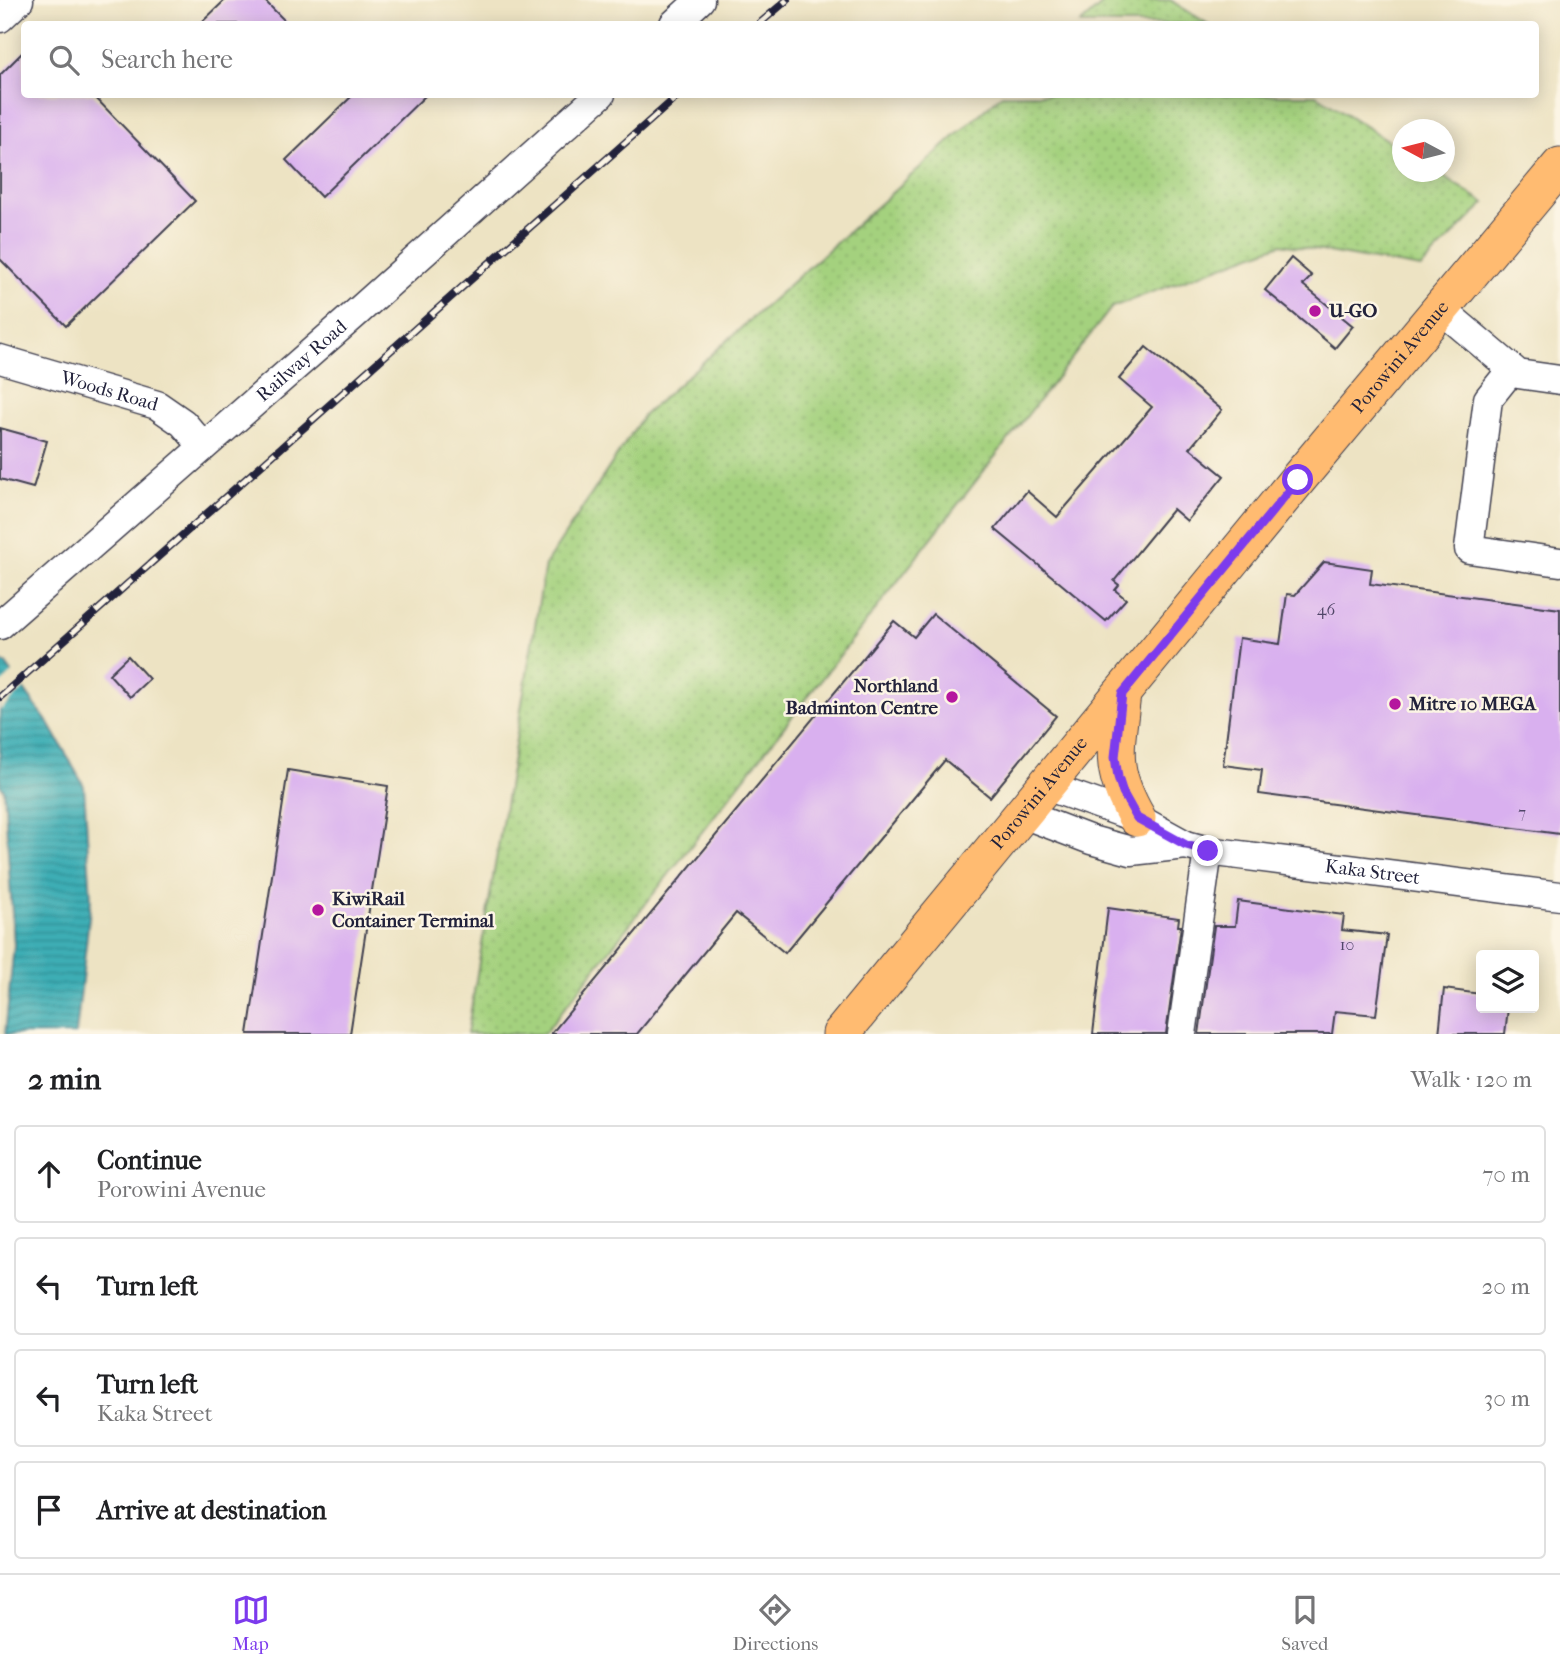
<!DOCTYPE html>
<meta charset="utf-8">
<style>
:root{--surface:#fff;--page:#f2f2f2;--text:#202124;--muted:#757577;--line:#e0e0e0;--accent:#7c3aed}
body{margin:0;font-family:"IM FELL French Canon",serif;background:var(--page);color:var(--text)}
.controls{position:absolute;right:21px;bottom:21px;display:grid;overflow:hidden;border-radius:7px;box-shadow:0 4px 18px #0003}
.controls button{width:63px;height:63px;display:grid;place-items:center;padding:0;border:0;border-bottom:2px solid var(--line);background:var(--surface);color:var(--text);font:35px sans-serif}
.compass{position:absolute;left:1392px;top:119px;width:63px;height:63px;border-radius:50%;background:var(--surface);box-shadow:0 4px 18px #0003;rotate:277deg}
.stop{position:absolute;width:21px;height:21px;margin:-16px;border:5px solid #7c3aed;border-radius:50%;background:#fff}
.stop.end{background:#7c3aed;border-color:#fff;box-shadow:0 2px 7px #0008}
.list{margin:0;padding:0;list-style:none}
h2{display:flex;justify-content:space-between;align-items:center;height:91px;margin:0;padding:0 28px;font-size:30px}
h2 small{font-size:23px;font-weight:400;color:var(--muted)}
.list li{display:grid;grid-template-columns:46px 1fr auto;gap:21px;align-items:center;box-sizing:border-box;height:98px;margin:0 14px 14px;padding:0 14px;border:2px solid var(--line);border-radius:7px}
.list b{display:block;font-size:26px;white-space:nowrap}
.list p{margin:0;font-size:23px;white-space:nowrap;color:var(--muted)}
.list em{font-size:23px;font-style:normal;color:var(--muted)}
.icon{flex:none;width:38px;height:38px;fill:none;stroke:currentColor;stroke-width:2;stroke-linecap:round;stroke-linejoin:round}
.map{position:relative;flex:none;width:1560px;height:1034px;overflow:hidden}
.search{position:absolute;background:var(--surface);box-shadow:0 4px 18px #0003;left:21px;right:21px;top:21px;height:77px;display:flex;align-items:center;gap:18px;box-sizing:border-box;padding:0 24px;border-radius:7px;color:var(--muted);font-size:26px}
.sheet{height:539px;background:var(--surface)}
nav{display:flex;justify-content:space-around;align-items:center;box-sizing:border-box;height:98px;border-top:2px solid var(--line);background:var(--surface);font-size:19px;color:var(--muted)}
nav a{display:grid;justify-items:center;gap:4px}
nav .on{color:var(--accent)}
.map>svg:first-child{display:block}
.grass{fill:url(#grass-dots);stroke:#637a5c;stroke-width:2}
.water{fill:url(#water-rules);stroke:#2f6878;stroke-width:2}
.pier{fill:#ede3c3}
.building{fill:#d9b0ef}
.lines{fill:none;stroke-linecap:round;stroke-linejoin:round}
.minor-casing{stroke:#403f4f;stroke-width:31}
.major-casing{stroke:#403f4f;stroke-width:39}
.minor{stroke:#fff;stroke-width:28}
.major{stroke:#ffbb71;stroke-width:37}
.rail-casing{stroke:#22223b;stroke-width:8}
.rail{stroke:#fcf5e5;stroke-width:5;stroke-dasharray:16;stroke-linecap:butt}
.route{stroke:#7c3aed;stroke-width:9}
.poi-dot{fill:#b5179e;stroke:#fcf5e5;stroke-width:2.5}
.labels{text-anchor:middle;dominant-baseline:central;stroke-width:5;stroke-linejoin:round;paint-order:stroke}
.number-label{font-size:16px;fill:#504668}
.poi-label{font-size:19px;font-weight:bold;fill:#22223b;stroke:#fcf5e5;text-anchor:start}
.street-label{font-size:19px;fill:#22223b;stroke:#fcf5e5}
</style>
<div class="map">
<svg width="1560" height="1034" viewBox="0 0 1560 1034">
<defs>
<pattern id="grass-dots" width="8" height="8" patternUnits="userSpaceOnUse" patternTransform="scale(1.75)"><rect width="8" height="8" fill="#a4d17e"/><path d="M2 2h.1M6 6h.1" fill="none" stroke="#8db36e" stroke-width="1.8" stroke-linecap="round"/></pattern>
<pattern id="water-rules" width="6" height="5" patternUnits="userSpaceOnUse" patternTransform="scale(1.75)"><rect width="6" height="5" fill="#3caeb5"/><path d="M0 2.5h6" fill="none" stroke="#328d94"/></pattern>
</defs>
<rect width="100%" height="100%" fill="#fcf5e5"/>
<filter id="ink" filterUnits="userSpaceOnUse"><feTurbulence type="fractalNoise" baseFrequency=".0143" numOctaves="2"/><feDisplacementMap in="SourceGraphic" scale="14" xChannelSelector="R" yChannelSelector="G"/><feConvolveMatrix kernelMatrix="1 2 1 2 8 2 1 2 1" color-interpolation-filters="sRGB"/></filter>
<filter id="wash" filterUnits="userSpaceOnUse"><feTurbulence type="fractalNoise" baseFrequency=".00686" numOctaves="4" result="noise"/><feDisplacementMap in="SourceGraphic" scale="28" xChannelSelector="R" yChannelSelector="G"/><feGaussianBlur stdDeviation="1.57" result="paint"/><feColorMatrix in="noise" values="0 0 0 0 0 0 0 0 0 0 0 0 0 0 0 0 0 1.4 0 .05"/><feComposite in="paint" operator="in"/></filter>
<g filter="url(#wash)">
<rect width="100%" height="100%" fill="#ede3c3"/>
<!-- grass -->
<path class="grass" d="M1107,0H1170L1208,24H1080Z
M1002,94L1317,95L1402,150V172H1436L1485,203L1421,268L1281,244L1112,307L544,1034H467L545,565L643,416Z"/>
<!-- water -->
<path class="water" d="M0,661L5,663L51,727L84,786L91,899L76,1034H5L14,945L4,790L0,785Z"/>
<!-- pier -->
<path class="pier" d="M15,671L26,687L0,710V685Z"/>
<g id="blocks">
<!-- building -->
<path class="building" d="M225,0H264L288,24H200Z
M24,51V94H92L195,201L66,326L0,259V75Z
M354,94H427L321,197L286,160Z
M1291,258L1312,276L1303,285L1353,326L1335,348L1265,290Z
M1146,347L1222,410L1190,448L1224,476L1187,521L1173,509L1114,581L1119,585L1115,590L1126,599L1106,621L995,529L1027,491L1057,517L1152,407L1119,379Z
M0,428L47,441L33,488L0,479Z
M1324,562L1372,569L1370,584L1560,609V834L1259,794L1262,770L1223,765L1239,638L1280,644L1287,594L1295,595Z
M933,614L1056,716L990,797L945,760L785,953L736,913L637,1034H551L894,621L914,637Z
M128,656L149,679L130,697L109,674Z
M288,770L388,786L350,1034H248Z
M1238,901L1344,915L1342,930L1387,935L1376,1015L1335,1011L1332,1034H1199L1214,926H1235Z
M1108,908L1179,918L1178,926H1181L1166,1034H1093Z
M1444,989L1481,994V1008H1508L1505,1034H1439Z"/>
</g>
</g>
<g filter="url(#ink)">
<use href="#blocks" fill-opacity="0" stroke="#403f4f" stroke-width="2"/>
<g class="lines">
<defs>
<g id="minor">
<path d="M0,18L19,0"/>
<path d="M674,24L700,0"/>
<path d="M1442,310L1518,374L1560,380"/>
<path id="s1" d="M0,359L157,405L183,423L203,446"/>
<path d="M1512,369L1488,399L1469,549L1560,562"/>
<path id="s2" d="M0,625L354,315L601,94"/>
<path id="s3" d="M1046,786L1137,818L1186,845L1208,851L1560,896"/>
<path d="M1023,814L1091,840L1131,851L1186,845"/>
<path d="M1182,1034L1208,851"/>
</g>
<g id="major">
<path d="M1122,694C1116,750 1108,767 1137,818"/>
<path id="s4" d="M841,1034L1298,479L1560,166"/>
</g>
</defs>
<!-- minor casing -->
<use href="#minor" class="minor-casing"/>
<!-- major casing -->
<use href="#major" class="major-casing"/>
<!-- minor -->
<use href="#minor" class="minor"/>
<!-- major -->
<use href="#major" class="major"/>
<defs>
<path id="rail" d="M759,24L787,0
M0,697L680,94"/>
</defs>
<!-- rail casing -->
<use href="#rail" class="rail-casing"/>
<!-- rail -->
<use href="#rail" class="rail"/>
</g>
</g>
<g class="lines" filter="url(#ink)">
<!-- route -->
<path class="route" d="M1208,851L1186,845L1137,818L1123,793L1118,777L1115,757L1122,694L1298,480"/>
</g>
<!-- markers -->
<g class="poi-dot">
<circle cx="1315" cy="311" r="7"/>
<circle cx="952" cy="697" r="7"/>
<circle cx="1395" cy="704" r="7"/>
<circle cx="318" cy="910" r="7"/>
</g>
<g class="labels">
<!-- number labels -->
<g class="number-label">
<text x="1326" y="609">46</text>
<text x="1522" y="812">7</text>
<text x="1347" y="944">10</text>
</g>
<!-- poi labels -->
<g class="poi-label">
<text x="1329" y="311">U-GO</text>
<text x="938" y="686" text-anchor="end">Northland<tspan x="938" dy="22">Badminton Centre</tspan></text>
<text x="1409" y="704">Mitre 10 MEGA</text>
<text x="332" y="899">KiwiRail<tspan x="332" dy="22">Container Terminal</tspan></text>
</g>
<!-- street labels -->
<g class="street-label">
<text stroke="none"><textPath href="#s4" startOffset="878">Porowini Avenue</textPath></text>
<text stroke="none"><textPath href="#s2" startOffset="401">Railway Road</textPath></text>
<text stroke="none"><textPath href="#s1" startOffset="114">Woods Road</textPath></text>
<text stroke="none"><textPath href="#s4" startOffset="312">Porowini Avenue</textPath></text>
<text stroke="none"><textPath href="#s3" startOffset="341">Kaka Street</textPath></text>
</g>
</g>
</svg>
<div class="controls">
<button><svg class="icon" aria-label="layers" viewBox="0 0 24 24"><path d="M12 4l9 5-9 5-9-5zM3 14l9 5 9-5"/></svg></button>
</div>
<svg class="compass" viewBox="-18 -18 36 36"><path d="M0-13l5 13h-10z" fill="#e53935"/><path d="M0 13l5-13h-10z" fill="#757577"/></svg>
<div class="stop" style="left:1298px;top:480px"></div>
<div class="stop end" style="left:1208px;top:851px"></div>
<div class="search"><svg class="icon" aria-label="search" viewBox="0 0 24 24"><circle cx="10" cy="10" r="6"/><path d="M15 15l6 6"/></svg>Search here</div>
</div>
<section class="sheet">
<h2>2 min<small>Walk · 120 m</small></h2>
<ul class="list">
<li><svg class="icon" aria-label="ahead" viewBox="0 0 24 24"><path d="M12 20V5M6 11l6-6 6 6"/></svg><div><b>Continue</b><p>Porowini Avenue</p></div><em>70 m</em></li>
<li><svg class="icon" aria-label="left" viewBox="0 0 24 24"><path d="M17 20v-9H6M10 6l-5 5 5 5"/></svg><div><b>Turn left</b></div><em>20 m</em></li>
<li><svg class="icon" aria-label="left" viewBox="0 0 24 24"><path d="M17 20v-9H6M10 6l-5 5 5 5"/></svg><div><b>Turn left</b><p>Kaka Street</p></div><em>30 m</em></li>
<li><svg class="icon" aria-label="arrive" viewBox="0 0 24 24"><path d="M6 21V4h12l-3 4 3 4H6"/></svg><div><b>Arrive at destination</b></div></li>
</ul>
</section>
<nav>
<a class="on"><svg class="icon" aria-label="map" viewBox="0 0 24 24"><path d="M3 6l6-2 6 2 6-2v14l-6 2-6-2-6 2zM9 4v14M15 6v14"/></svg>Map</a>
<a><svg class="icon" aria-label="directions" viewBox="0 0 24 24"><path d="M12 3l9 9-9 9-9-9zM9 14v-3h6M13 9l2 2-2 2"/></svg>Directions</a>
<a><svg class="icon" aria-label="saved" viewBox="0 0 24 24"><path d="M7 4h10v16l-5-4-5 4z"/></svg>Saved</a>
</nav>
